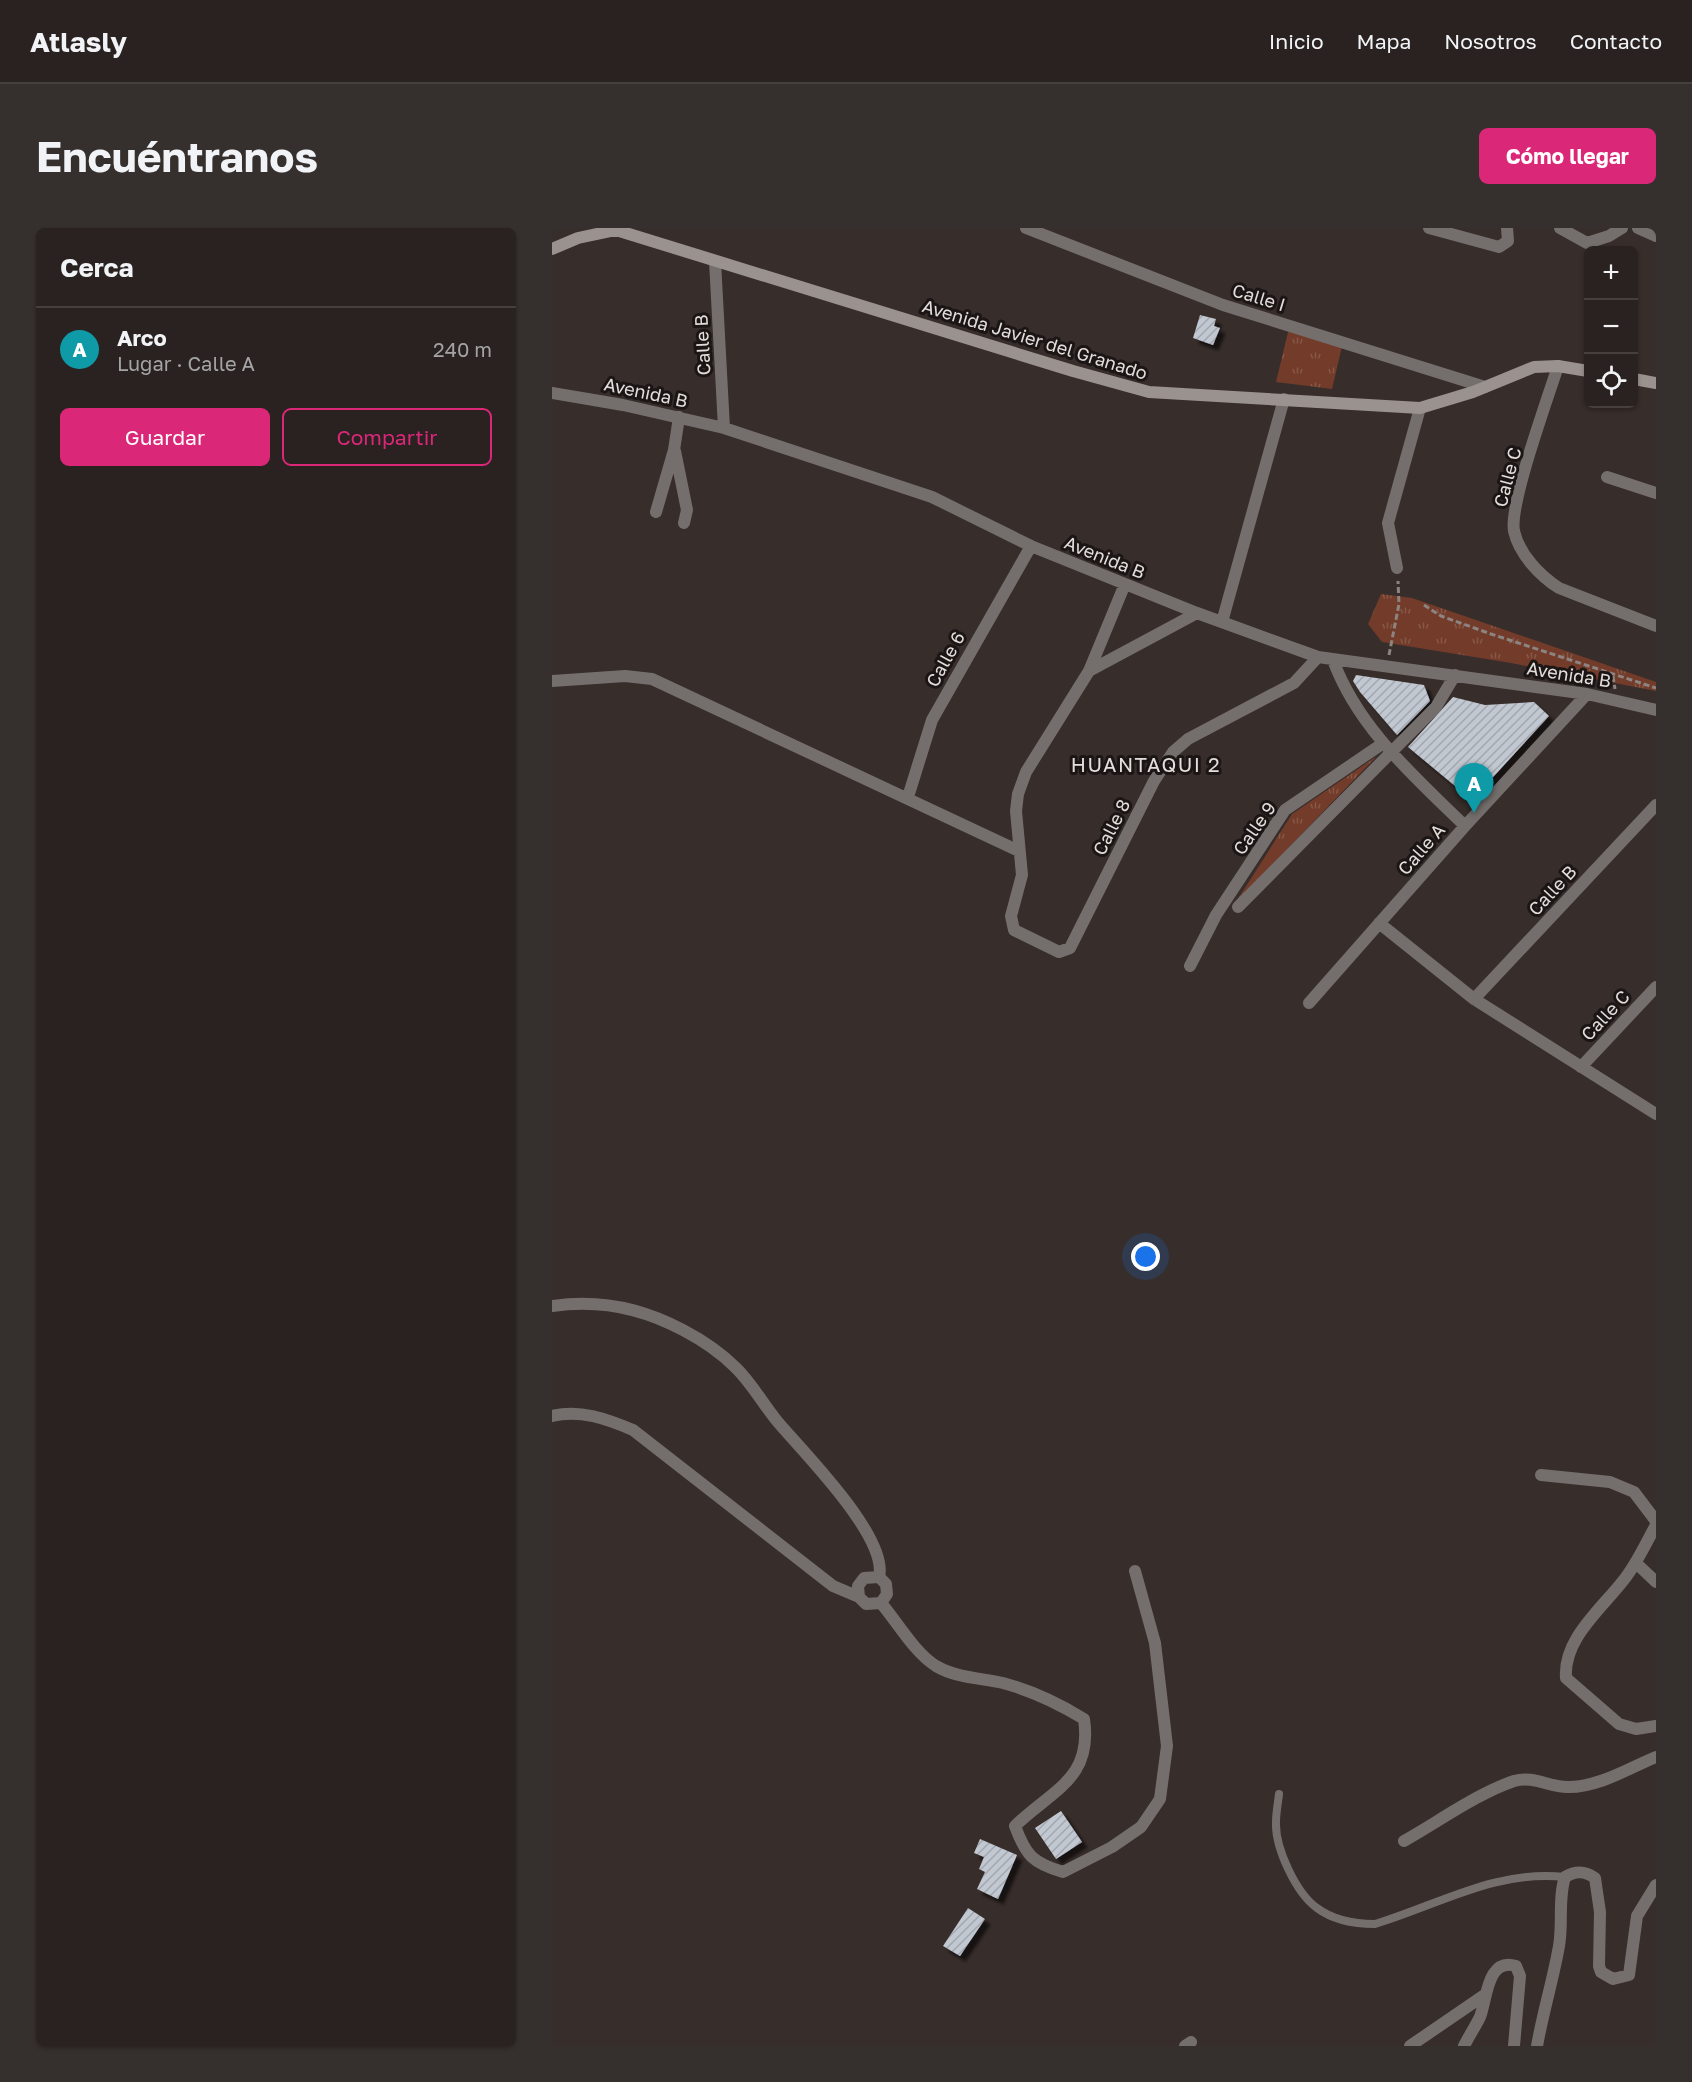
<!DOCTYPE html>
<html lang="es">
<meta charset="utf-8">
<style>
:root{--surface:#292220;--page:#352f2d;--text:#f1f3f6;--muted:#a5a4a5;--line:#453f3e;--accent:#db2777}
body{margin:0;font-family:"Golos Text",sans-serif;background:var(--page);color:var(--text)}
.controls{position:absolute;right:18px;top:18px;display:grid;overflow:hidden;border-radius:9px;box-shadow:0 2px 4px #0004}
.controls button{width:54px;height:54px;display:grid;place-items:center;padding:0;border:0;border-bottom:2px solid var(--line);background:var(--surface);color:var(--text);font:30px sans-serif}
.you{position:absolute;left:594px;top:1029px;width:21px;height:21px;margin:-15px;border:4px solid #fff;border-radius:50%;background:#1a73e8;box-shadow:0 0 0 9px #1a73e833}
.badge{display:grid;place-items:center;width:39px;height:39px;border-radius:50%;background:var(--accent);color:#fff;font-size:20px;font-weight:700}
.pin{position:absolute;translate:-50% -50px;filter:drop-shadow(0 2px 3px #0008)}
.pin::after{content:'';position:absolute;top:32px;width:21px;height:18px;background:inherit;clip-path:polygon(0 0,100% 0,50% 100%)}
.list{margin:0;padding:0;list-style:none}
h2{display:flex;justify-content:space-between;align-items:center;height:78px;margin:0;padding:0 24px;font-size:26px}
h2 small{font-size:20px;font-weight:400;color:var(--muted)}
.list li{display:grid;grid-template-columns:39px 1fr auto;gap:18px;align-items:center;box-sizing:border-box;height:84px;padding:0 24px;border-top:2px solid var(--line)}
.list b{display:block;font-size:22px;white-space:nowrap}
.list p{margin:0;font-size:20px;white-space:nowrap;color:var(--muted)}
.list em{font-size:20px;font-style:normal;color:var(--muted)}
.actions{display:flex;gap:12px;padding:18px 24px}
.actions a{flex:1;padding:14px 0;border:2px solid var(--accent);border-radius:9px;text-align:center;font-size:21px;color:var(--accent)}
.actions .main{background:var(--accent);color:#fff}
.icon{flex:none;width:33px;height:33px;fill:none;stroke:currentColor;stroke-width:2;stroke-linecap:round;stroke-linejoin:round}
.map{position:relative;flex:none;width:1104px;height:1818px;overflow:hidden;border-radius:9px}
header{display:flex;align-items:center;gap:36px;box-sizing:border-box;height:84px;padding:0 30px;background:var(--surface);border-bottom:2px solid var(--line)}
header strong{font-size:28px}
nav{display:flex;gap:33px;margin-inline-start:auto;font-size:21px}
.intro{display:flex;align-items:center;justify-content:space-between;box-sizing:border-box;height:144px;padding:0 36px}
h1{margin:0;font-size:42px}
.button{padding:15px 27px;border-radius:9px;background:var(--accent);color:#fff;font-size:21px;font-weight:700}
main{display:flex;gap:36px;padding:0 36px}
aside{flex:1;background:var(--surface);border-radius:9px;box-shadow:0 2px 4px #0004}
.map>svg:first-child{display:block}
.grass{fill:url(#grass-tufts)}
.building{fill:url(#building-hatch);filter:url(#shadow)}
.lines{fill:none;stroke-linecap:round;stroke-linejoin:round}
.path{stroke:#8c8481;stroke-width:3;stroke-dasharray:6 3;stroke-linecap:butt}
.lane{stroke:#746f6d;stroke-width:8}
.street{stroke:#746f6d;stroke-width:12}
.secondary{stroke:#9a928f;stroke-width:12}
.labels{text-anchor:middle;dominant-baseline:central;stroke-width:6;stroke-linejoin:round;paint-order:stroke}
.street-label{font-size:18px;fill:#e4dedb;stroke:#1b1615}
.neighbourhood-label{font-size:20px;letter-spacing:1.5px;fill:#e4dedb;stroke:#1b1615}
</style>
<header>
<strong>Atlasly</strong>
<nav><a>Inicio</a><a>Mapa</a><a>Nosotros</a><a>Contacto</a></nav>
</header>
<div class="intro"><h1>Encuéntranos</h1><a class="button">Cómo llegar</a></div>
<main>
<aside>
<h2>Cerca<small></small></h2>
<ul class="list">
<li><span class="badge" style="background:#0f9aa8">A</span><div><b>Arco</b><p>Lugar · Calle A</p></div><em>240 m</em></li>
</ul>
<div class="actions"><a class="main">Guardar</a><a>Compartir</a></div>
</aside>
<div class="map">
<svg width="1104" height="1818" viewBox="0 0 1104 1818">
<defs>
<pattern id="grass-tufts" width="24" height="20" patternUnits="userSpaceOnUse" patternTransform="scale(1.5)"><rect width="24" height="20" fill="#733b29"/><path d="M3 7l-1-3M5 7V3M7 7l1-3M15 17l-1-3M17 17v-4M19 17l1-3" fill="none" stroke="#875747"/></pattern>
<pattern id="building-hatch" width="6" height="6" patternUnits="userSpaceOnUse" patternTransform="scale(1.5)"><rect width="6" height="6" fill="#c2c8d2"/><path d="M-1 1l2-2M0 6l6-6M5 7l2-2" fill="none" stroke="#a2a7ae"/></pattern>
<filter id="shadow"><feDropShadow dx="5.5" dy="5.5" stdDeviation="1.5" flood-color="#0009"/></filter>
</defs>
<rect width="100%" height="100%" fill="#372d2a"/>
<!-- grass -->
<path class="grass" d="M737,100L791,114L780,161L724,154Z
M829,366L860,370L1104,454V463L959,435L830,414L816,396Z
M825,528L684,674L740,586Z"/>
<!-- building -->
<path class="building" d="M648,87L664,91L662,98L668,100L661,117L641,110Z
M804,447L872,457L878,473L845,507L808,464L801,453Z
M901,469L933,477L982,474L997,488L920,572L856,519Z
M509,1583L530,1614L504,1631L483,1600Z
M428,1611L465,1627L446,1671L425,1661L433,1644L427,1641L432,1629L422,1625Z
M416,1680L433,1691L408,1728L391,1718Z"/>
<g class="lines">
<!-- path -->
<path class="path" d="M872,377L889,388L939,406L1104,460
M837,427L847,376L846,353
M1061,448L1063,461"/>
<!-- lane -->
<path class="lane" d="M727,1566C726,1575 724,1585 724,1594C723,1620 744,1665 765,1680C781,1692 804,1696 823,1696C886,1677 945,1641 1013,1649"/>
<!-- street -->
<path class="street" d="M474,0L671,77L933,159
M877,0L947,19L956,13L955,0
M1008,0L1035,15L1057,8L1070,0
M1086,0L1104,8
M163,33L172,200
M1006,138C996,170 957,276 962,303C967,326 988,348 1007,360L1104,398
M0,165L71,177L172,200L380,269L479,318L645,385L766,429L1035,466L1104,482
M123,223L135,282L132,295
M1055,249L1104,265
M104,284L122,222L127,189
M845,340L836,295L868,180
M573,356L537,443L474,544L466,566L464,583L470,647L459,688L462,702L507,724L518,720L602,553L621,524L636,511L742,455L766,429
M670,394L732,171
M781,432C806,500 862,548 913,598
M537,443L645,385
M0,453L73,448L100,451L467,623
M356,569L380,492L479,318
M686,679L884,479L903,447
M827,695L922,771L1104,886
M638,738L664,687L733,582L830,516
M922,771L1104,577
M757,775L913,598L1035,466
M1029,839L1104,759
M0,1078C46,1071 90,1080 131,1102C148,1111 169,1125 183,1139C199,1154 211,1176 225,1193C250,1223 337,1309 327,1349
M0,1188C28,1181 55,1191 81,1202L281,1358L307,1369L314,1376L329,1375L335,1366L334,1356L327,1349L312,1350L306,1358L307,1369
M989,1247L1058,1254L1082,1264L1104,1293
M1104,1297C1094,1315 1086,1333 1074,1349C1051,1380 1011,1410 1014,1450L1067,1496L1084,1501L1104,1498
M1084,1335L1104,1354
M329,1375C346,1395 362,1424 384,1438C404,1450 429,1450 451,1455C481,1463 506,1475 532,1491C541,1551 500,1562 463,1598C474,1628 481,1635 511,1644L560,1619L589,1599L608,1571L615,1518L603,1415L583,1343
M852,1613C886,1594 926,1565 962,1553C982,1547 998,1560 1017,1559C1047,1559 1077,1540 1104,1529
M633,1818L639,1814
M858,1818L934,1766
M912,1818C917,1808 923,1799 928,1789C935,1771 935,1729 964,1738L968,1748L962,1818
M985,1818C991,1784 1001,1752 1007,1718C1011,1696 1006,1670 1013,1649C1023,1643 1032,1642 1043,1650L1048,1684L1047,1738L1049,1744L1061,1751L1077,1747L1085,1688L1104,1657"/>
<!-- secondary -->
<path class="secondary" d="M0,21L26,10L64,2L521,143L597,164L868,180L921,164L982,139L1006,138L1036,143
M1082,151L1104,155"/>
</g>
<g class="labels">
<!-- street labels -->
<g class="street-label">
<text transform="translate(707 69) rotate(17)">Calle I</text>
<text transform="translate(483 111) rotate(17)">Avenida Javier del Granado</text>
<text transform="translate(150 117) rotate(-93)">Calle B</text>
<text transform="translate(94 164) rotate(12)">Avenida B</text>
<text transform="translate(955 249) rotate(-75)">Calle C</text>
<text transform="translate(553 329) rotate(22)">Avenida B</text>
<text transform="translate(393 431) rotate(-61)">Calle 6</text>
<text transform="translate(1017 446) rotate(9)">Avenida B</text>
<text transform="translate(559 599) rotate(-63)">Calle 8</text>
<text transform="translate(702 600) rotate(-55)">Calle 9</text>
<text transform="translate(869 621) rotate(-49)">Calle A</text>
<text transform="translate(1000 662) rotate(-47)">Calle B</text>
<text transform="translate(1053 787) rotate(-47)">Calle C</text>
</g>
<!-- neighbourhood labels -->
<g class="neighbourhood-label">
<text x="594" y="536">HUANTAQUI 2</text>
</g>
</g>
</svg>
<div class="controls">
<button>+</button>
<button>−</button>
<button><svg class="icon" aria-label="locate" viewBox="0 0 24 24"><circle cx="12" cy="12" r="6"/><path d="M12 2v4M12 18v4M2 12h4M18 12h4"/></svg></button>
</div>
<div class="you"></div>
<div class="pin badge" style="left:922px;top:585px;background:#0f9aa8">A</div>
</div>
</main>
